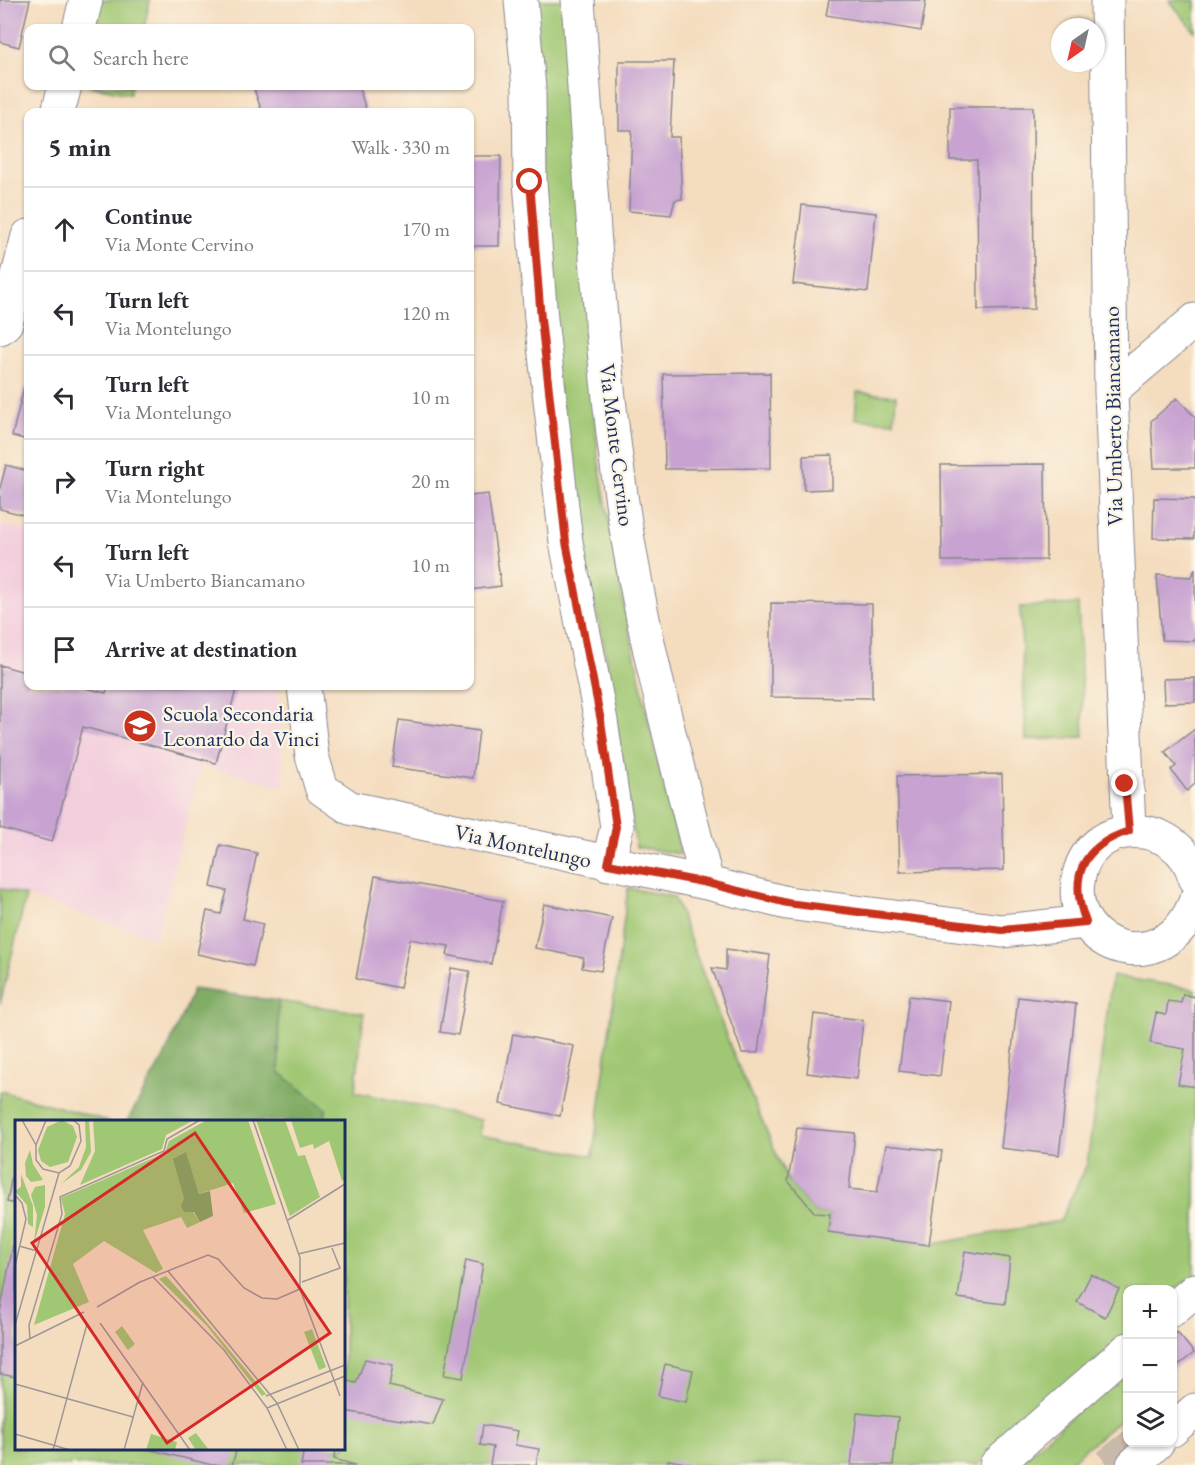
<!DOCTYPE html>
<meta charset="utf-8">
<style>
:root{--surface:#fff;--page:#f7f7f7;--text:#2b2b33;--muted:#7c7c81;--line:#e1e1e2}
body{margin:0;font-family:"EB Garamond",serif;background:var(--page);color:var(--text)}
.controls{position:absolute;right:18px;bottom:18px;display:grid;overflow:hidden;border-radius:12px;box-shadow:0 2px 4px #0004}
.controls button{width:54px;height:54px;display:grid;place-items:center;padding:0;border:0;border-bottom:2px solid var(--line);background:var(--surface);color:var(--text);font:30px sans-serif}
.compass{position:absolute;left:1051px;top:18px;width:54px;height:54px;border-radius:50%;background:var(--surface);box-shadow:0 2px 4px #0004;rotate:214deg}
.stop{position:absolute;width:18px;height:18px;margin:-14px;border:4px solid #c8321e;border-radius:50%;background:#fff}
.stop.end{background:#c8321e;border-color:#fff;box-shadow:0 2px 6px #0008}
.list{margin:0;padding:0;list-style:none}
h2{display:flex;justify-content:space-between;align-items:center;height:78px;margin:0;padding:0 24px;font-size:26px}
h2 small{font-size:20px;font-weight:400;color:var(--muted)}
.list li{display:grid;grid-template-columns:39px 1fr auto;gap:18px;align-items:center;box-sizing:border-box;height:84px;padding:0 24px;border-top:2px solid var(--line)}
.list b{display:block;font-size:22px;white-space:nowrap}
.list p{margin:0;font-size:20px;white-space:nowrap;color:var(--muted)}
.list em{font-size:20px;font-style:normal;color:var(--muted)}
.icon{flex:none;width:33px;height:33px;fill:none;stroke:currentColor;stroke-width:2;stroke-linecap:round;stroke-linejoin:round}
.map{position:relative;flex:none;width:1195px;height:1465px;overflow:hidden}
.search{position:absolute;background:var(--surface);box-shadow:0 2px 4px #0004;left:24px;top:24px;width:450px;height:66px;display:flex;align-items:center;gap:15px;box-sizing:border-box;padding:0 21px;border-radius:12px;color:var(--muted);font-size:22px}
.panel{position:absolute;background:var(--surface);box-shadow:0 2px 4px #0004;left:24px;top:108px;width:450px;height:582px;border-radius:12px}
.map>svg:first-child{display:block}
.built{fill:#f3cfde}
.green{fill:#a0c773;stroke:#5e7b68;stroke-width:1.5}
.forest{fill:#80ac65;stroke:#4e6e62;stroke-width:1.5}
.building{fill:#c8a3d1}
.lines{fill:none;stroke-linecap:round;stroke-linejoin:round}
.highway-tunnel{stroke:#c9b9ab;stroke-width:33;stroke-dasharray:33 16;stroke-linecap:butt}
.minor-casing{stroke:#88868e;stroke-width:35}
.major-casing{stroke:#88868e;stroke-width:35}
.minor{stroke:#fff;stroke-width:33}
.major{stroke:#fff;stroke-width:33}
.route{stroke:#c8321e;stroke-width:8}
.labels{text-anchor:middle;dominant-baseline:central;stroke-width:4.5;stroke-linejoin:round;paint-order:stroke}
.street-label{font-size:22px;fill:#1b2f5e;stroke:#fcf5e5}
.poi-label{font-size:22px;fill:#1b2f5e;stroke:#fcf5e5;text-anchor:start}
.inset-road{fill:none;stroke:#9d9798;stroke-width:1.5}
.view{fill:#d62828;fill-opacity:0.15;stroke:#d62828;stroke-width:3}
.inset-edge{fill:none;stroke:#1b2f5e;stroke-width:3}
</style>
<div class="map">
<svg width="1195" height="1465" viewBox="0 0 1195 1465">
<rect width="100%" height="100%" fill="#fcf5e5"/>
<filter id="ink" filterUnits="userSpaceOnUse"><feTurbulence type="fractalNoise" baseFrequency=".0167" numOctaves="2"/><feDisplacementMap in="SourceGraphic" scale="12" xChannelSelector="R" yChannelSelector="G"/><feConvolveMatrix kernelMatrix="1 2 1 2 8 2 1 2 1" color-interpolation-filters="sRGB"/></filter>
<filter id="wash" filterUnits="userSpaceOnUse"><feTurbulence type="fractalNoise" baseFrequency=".008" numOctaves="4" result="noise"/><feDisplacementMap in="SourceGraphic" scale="24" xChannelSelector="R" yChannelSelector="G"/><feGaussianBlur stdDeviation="1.35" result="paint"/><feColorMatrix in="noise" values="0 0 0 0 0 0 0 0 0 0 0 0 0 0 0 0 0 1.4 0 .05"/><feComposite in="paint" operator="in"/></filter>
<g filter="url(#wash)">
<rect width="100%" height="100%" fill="#f4dcbe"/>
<!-- built -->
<path class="built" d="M0,524L28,531V686H278L284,786L201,766L156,938L0,888Z"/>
<!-- green -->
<path class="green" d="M101,0H150L144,28H94Z
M534,0H566L598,457L619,580L657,761L681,854L636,847L604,646L578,532L547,309Z
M1169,0H1195V32Z
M89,86H131L130,94Z
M857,392L896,396L894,422L855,419Z
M1078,604L1084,737L1026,740L1020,607Z
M0,888L26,896L0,1004Z
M628,888L674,897L734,1056L788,1181L815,1213L830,1214L828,1231L929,1245L1060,1221L1087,1164L1112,976L1195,989V1276L1172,1290H1128L1127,1334L978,1465H0V1091L109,1121L16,1122V1448H344V1122L325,1121L326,1109L279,1073L278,1001L364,1013L355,1092L481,1120L480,1135L593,1156Z
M1127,1366V1414L1066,1465H1017Z"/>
<!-- forest -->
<path class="forest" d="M193,989L278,1001L279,1072L326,1109L325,1121H127L166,1053Z"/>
<g id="blocks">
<!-- building -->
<path class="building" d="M0,0H30L19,47L0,42Z
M829,0H926L921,31L826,15Z
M619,61H674L670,137H679L682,199L675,200L671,215L629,211L632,130H619Z
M253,86H358L367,112H262Z
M950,107H1033L1034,309L978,310L977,160H950Z
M470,156H501L499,246H470Z
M802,205L876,213L868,292L793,284Z
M770,373L771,468L665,469L663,374Z
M24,387L28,389V440L12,436Z
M1177,398L1195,417V468H1154L1151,421Z
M832,455V489L804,490L803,456Z
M1045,464L1046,560L942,561L941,465Z
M6,465L28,471V516L0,509V488Z
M488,494L501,586L470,590V496Z
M1154,498L1195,499L1194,539L1153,538Z
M1195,568V641L1162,640L1157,575L1192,577Z
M771,603L872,604V698L771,697Z
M0,665L28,673V686H77L106,693L108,686H237L216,763L83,727L52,842L0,828Z
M1195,678V702L1164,703L1163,679Z
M399,720L479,731L473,778L392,767Z
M1195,729V784L1187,791L1171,770L1176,766L1165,752Z
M1002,774L1004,870L900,872L897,776Z
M220,845L257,853L243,919L263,924L253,966L197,954L207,911L221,914L227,891L211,887Z
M375,876L503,901L491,964L447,955L449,946L410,939L400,988L356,979Z
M544,904L612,918L601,971L582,968L584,958L535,948Z
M726,949L770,955L758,1053H742L712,968L726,970Z
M451,968L470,971L458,1035L440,1032Z
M1183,994L1195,997V1087L1178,1084L1185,1049L1150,1043L1156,1013L1166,1015L1168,1001L1181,1003Z
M909,996L949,1001L940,1076L899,1071Z
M1018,997L1076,1004L1059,1155L1001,1148Z
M814,1014L863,1020L857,1079L807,1073Z
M513,1034L574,1046L560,1116L500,1104Z
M797,1128L855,1133L849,1189L877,1192L886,1145L942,1151L929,1245L828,1232L830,1214L815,1213L788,1181Z
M15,1159H16V1204L7,1202Z
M15,1235H16V1377L0,1374V1313Z
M965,1251L1010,1258L1005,1304L958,1298Z
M466,1260L483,1264L463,1378L444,1375Z
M1091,1274L1119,1289L1105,1317L1077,1302Z
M1177,1332L1194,1353L1172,1370V1336Z
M365,1359L393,1365L389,1386L443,1399L433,1425L344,1411V1380L356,1383Z
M665,1364L693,1370L686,1402L658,1396Z
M857,1413L898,1417L893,1465H851Z
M483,1425L518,1431L515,1445L539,1449L536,1465H490L493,1447L480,1445Z
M237,1448L232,1465H212L147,1449Z
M304,1448H335L334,1459L355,1465H301Z
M668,1460L691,1464V1465H667Z"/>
</g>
</g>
<g filter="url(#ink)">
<use href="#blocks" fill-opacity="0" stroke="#88868e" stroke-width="1.5"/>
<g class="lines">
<!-- highway-tunnel -->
<path class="highway-tunnel" d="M1108,1465L1137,1442"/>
<defs>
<path id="minor" d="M521,0L529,88L530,182L541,319L566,542L601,721L617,827L608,864
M578,0C590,168 598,335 622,502C641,631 675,757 707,883
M1107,0L1111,391L1129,831
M79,28L86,0
M58,112L65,86
M0,328L6,323L28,236
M1111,391L1195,320
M304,686L312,756L322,789L350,808L707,883L787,903L1002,931L1086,922
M1195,878C1179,816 1087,815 1078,881C1068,950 1165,981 1195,902
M1172,1310L1195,1290
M996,1465L1128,1349"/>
<path id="major" d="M1172,1430L1195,1410
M1133,1465L1158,1442"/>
</defs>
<!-- minor casing -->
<use href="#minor" class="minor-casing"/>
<!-- major casing -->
<use href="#major" class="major-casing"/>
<!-- minor -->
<use href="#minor" class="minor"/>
<!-- major -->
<use href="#major" class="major"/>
</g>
</g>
<g class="lines" filter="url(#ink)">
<!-- route -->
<path class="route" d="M530,182L541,319L566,542L601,721L616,827L608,864L707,883L787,903L1002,930L1086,922C1068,877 1082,846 1129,831L1125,784"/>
</g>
<!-- icons -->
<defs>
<symbol id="school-disc" viewBox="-11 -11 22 22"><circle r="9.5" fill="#c8321e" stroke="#fcf5e5"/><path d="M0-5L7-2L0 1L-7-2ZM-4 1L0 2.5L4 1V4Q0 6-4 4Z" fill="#fff"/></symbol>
</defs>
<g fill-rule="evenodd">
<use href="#school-disc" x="121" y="707" width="38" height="38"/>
</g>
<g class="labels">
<!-- street labels -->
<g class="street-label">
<text transform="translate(1113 416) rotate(-91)">Via Umberto Biancamano</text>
<text transform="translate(617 445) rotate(83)">Via Monte Cervino</text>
<text transform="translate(523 846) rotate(12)">Via Montelungo</text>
</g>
<!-- poi labels -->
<g class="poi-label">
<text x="163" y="713">Scuola Secondaria<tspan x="163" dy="25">Leonardo da Vinci</tspan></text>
</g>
</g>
<!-- overview -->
<g transform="translate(15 1120)">
<rect width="330" height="330" fill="#f4dcbe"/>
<path d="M47,0L58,6L62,17L53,42L35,47L26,41L23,30L32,7ZM74,0L76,32L66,50L46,64L64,47L71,27L70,1ZM78,0H179L151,15L147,29L65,65L80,31ZM192,0H233L261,84L229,93L218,63L184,74L171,33L178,92L185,102L172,108L166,97L128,110L148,149L141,153L89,121L58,144L74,182L19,205L50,94L46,78L150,33L154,21ZM241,0H270L283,36L290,35L305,77L275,96ZM276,0H330V59L327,61L314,21L299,29L298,24L285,28ZM15,30L18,44L28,60L16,62L11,56L10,43ZM6,54L18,86V107L13,104L12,85L0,71L6,67ZM30,65V87L19,123L22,95L16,75L20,67ZM151,156L173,180L251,274L247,276L192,206L144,159ZM107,206L120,224L113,230L100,212ZM297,209L311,247L304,250L289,212ZM181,313L194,330H181L173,318ZM136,314L162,322L160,330H131Z" fill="#a0c773"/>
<path d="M171,32L184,74L195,71L198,96L185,102L179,92H169L166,86L169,78L158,39Z" fill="#80ac65"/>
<path class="inset-road" d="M7,0L21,25M31,0L21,25V40L28,49L44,53L55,46L66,21L64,5L58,0M238,0L285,138V169L325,276M0,75L7,83L11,99L0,146M273,100L330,64M4,126L22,131M283,134L330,123M153,151L262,283L284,330M138,157L209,230L252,288L272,330M287,162L325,148L317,128M82,187L125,162L193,135L203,139L229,168L247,178L262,179L285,169M85,203L175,330M0,205L44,53M15,219L14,205L47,94L45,77L149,31L152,19L185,0M0,226L69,192M0,264L118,297M251,276L330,245M252,288L330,256M0,314L55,330M38,330L72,204M109,330L128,262"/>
<path class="view" d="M180,13L315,213L152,323L17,123Z"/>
<rect width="330" height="330" class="inset-edge"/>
</g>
</svg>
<div class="controls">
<button>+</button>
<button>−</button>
<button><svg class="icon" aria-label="layers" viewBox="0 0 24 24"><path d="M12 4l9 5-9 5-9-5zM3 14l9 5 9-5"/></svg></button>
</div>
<svg class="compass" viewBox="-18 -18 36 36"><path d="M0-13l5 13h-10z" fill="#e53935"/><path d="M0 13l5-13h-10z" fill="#7c7c81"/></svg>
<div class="stop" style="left:530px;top:182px"></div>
<div class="stop end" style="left:1125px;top:784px"></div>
<div class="search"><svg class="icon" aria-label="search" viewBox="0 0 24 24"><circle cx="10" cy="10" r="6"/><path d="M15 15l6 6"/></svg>Search here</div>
<section class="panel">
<h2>5 min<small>Walk · 330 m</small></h2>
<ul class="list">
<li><svg class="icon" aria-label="ahead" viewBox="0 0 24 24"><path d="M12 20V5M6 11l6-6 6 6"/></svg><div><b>Continue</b><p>Via Monte Cervino</p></div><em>170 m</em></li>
<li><svg class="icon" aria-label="left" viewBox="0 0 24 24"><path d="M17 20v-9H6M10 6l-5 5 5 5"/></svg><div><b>Turn left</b><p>Via Montelungo</p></div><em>120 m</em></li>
<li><svg class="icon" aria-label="left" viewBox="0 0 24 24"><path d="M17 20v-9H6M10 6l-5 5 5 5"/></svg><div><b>Turn left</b><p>Via Montelungo</p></div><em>10 m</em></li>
<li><svg class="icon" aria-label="right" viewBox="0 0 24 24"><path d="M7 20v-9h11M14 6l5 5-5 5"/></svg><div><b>Turn right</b><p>Via Montelungo</p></div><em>20 m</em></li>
<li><svg class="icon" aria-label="left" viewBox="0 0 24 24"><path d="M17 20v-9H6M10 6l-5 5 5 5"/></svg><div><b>Turn left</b><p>Via Umberto Biancamano</p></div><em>10 m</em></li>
<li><svg class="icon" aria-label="arrive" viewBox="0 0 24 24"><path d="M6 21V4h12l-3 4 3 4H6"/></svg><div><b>Arrive at destination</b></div></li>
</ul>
</section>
</div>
